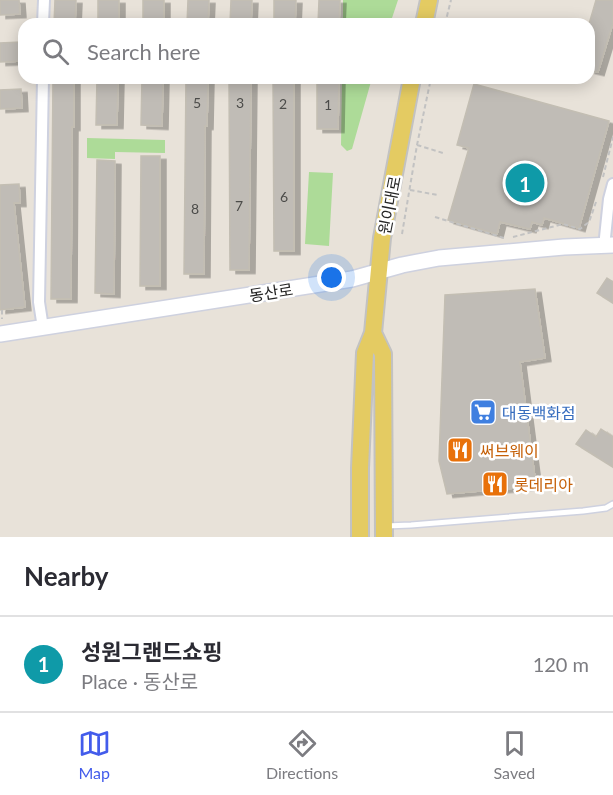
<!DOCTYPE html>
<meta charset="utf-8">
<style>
:root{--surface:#fff;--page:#f2f2f3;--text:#2b2b33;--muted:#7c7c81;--line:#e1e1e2;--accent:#435ceb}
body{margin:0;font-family:Lato,"Noto Sans KR",sans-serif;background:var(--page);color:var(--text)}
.you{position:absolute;left:332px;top:278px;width:21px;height:21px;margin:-15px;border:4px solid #fff;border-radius:50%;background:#1a73e8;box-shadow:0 0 0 9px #1a73e833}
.badge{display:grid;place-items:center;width:39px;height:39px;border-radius:50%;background:var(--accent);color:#fff;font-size:20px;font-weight:700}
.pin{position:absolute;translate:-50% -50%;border:3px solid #fff;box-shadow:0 2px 6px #0006}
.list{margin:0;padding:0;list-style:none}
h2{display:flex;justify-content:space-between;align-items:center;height:78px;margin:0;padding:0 24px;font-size:26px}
h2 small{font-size:20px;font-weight:400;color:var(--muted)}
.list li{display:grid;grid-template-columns:39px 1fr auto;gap:18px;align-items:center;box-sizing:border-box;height:96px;padding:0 24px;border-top:2px solid var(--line)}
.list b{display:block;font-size:22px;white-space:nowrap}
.list p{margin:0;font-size:20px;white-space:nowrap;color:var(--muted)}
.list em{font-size:20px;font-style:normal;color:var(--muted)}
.icon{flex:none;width:33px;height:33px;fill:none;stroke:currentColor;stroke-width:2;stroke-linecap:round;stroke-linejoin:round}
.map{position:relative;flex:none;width:613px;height:537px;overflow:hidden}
.search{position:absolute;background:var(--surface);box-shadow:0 3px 15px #0003;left:18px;right:18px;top:18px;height:66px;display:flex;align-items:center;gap:15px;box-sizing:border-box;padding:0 21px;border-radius:18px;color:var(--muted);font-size:22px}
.sheet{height:174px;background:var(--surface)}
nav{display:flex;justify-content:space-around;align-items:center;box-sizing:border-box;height:84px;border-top:2px solid var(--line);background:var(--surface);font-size:16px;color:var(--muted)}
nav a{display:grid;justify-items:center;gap:3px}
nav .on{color:var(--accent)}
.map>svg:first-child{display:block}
.green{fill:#addb98}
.building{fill:#c0bcb6;stroke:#c3beb3;stroke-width:1.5;filter:url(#shadow)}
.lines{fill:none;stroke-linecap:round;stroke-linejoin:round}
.lane-casing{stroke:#ced1df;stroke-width:8}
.street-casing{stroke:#ced1df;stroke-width:14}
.secondary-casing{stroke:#ced1df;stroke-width:18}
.primary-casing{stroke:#c2c2c2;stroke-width:20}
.path{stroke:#c2c2c2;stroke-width:2;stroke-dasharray:4.5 3;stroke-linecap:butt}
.lane{stroke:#fff;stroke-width:5}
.street{stroke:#fff;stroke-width:10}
.secondary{stroke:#fff;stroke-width:15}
.primary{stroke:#e4cb62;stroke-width:16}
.labels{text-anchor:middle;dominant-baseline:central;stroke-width:5;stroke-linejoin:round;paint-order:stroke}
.number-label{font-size:14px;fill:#4c4c4a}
.street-label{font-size:16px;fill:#262626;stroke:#fff}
.shop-label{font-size:16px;fill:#366cbe;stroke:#fff;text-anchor:start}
.food-label{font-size:16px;fill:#c56008;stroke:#fff;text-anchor:start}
</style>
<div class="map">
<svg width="613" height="537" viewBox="0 0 613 537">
<defs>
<filter id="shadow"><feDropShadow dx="6" dy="3.5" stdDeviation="0" flood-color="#0004"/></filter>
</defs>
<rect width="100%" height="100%" fill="#e8e2d9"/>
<!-- green -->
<path class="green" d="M343,0H398L390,24H343Z
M342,78H372L352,149L347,151L341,145Z
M87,138L165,140V153L115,152V159L87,158Z
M309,172L333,173L329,246L305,244Z"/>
<!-- building -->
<path class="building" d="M0,0H19L20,14L0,15Z
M55,0H76L75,24H54Z
M98,0H119V24H98Z
M143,0H164V24H143Z
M188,0H209L208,24H187Z
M231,0H252L251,24H230Z
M274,0H296L295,24H274Z
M319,0H340L339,24H318Z
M596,0H613V23L598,72L589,70V24Z
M21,42L22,61L0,62V43Z
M53,78H74V127H72L71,299H51Z
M97,78H118L117,125H96Z
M142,78H163L162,126L141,125Z
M186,78H208L207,126H205L204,274H184Z
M229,78H251L249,270H230Z
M273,78H294V251H274Z
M317,78H339L338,129H317Z
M474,84L609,121L579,228L544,218L542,225L532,222L530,229L500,222L497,234L448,220L469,148L457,145Z
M21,89L22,108L0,109V90Z
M141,156H160V286H140Z
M97,160L115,161L114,294L95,293Z
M19,184L20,203H14L25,307L0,310V185Z
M607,278L613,282V303L597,293Z
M535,289L545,358L520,362L536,486L447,494L439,461L445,295Z
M601,429L613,437V467L576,444L586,430L596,437Z"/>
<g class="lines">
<defs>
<path id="lane" d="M386,526L411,525L583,511L606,508L613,504"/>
<path id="street" d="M43,24L44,0
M43,78L39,302L43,328
M604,247L609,199L613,184"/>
<path id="secondary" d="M0,334L352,279L402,265L439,258L564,247L613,245"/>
<path id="primary" d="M424,24L429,0
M373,333L383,354L384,537
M360,537V468L365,353L373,333L382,238L412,78"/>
</defs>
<!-- lane casing -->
<use href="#lane" class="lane-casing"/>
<!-- street casing -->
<use href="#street" class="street-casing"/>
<!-- secondary casing -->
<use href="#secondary" class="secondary-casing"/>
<!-- primary casing -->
<use href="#primary" class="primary-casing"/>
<!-- path -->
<path class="path" d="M445,24L451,0
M417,145L443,153
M603,177L613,137
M410,190L438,195
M435,217L504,238
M402,234L417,145L431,78
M513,237L563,224L580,229L589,222L596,202
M2,310V319"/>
<!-- lane -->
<use href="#lane" class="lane"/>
<!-- street -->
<use href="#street" class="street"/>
<!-- secondary -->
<use href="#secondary" class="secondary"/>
<!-- primary -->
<use href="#primary" class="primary"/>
</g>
<!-- icons -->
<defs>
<symbol id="supermarket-square" viewBox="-11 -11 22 22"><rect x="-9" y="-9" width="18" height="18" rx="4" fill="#3f7fe0" stroke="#fff"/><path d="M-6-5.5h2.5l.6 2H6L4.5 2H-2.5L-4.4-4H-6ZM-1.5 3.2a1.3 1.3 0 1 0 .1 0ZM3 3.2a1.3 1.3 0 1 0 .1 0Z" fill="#fff"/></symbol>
<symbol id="restaurant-square" viewBox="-11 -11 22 22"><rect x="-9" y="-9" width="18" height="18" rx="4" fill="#e8710a" stroke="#fff"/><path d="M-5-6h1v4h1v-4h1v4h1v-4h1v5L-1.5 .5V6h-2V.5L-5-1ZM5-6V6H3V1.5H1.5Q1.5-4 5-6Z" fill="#fff"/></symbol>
</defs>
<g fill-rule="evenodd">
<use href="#supermarket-square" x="468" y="397" width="30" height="30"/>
<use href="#restaurant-square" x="445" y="435" width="30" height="30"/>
<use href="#restaurant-square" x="480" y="469" width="30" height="30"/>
</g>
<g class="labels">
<!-- number labels -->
<g class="number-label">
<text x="197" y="102">5</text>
<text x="240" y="102">3</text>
<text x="283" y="103">2</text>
<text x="328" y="104">1</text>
<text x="284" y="196">6</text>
<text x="239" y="205">7</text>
<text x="195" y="208">8</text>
</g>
<!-- street labels -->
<g class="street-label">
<text transform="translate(389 205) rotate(-79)">원이대로</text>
<text transform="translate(271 292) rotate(-9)">동산로</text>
</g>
<!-- shop labels -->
<g class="shop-label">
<text x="502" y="412">대동백화점</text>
</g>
<!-- food labels -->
<g class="food-label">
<text x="480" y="450">써브웨이</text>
<text x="514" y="484">롯데리아</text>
</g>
</g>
</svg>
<div class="you"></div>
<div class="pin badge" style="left:525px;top:183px;background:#0f9aa8">1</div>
<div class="search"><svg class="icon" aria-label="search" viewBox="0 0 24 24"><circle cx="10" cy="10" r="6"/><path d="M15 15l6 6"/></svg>Search here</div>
</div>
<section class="sheet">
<h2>Nearby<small></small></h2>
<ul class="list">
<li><span class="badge" style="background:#0f9aa8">1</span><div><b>성원그랜드쇼핑</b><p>Place · 동산로</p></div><em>120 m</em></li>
</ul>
</section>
<nav>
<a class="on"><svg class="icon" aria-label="map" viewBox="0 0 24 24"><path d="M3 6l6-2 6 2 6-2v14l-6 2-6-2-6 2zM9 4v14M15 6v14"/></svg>Map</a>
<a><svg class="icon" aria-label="directions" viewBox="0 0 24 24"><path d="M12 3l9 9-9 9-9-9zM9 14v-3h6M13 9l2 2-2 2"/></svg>Directions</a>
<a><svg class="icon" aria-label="saved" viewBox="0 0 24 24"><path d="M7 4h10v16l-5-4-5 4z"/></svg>Saved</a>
</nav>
